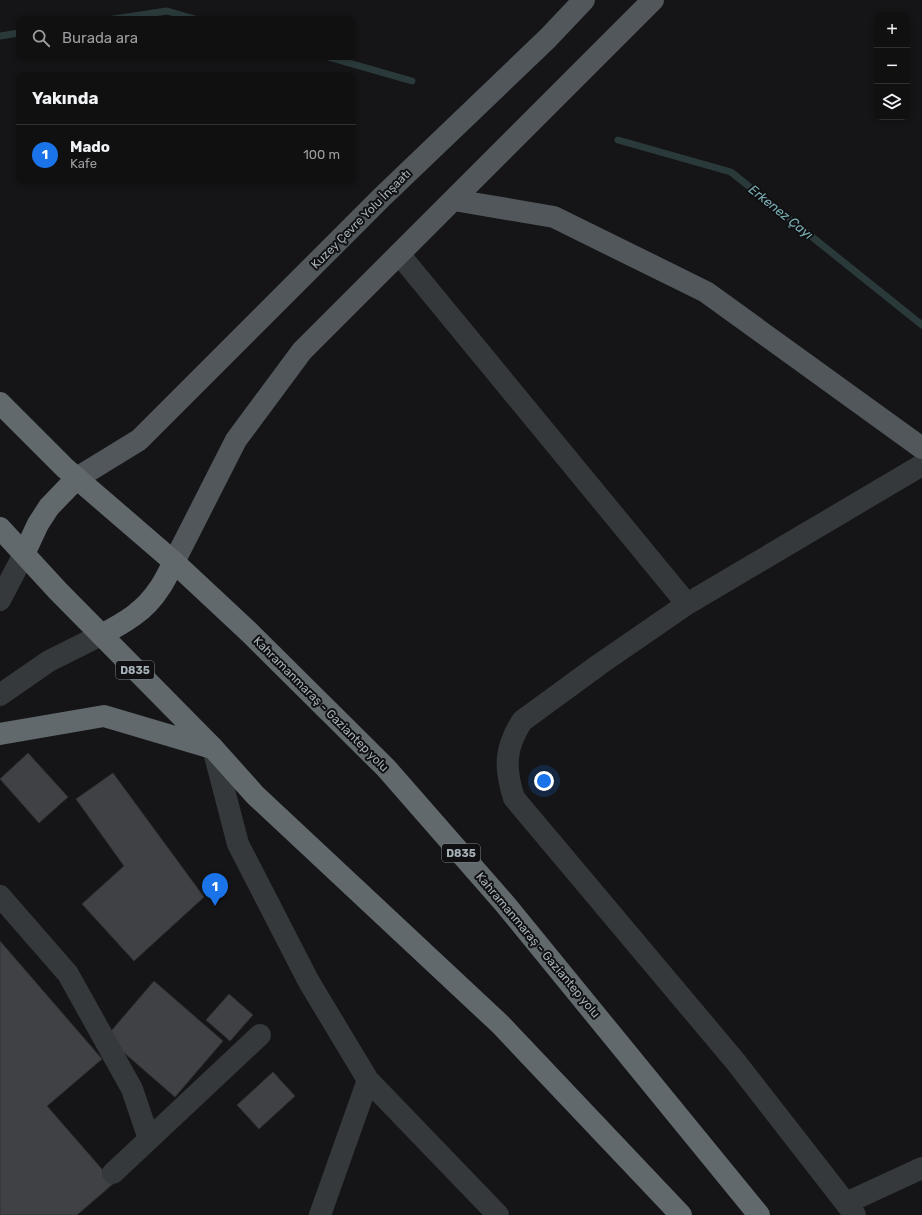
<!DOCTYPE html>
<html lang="tr">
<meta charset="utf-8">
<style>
:root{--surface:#101011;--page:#19191a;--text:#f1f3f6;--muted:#9c9d9f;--line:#303031;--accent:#1a73e8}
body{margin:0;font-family:Rubik,sans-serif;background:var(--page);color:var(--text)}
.controls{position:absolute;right:12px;top:12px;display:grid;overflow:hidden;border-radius:8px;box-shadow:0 2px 6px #0003}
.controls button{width:36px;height:36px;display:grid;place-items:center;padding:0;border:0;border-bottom:1px solid var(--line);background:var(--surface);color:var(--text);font:20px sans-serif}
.you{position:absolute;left:544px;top:781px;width:14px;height:14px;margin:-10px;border:3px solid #fff;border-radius:50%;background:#1a73e8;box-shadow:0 0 0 6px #1a73e833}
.badge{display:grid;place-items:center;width:26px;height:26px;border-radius:50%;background:var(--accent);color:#fff;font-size:13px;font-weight:700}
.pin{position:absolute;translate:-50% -33px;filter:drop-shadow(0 1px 2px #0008)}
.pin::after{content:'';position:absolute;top:21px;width:14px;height:12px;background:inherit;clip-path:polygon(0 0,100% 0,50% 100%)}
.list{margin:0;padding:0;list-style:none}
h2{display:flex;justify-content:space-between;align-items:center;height:52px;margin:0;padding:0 16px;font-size:17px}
h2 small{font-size:13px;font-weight:400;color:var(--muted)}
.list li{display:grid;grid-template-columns:26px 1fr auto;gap:12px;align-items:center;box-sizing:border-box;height:60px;padding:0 16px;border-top:1px solid var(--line)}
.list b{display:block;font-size:15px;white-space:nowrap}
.list p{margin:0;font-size:13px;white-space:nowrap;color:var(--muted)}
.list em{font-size:13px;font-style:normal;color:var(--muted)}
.icon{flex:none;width:22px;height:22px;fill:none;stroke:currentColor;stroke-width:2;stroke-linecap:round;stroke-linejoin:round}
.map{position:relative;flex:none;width:922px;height:1215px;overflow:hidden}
.search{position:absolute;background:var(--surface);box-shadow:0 2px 6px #0003;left:16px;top:16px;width:340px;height:44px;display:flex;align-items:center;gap:10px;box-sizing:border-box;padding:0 14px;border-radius:8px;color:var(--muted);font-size:15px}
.panel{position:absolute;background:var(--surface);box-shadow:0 2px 6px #0003;left:16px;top:72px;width:340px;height:112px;border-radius:8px}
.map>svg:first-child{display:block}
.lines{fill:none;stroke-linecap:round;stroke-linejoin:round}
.stream{stroke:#2a3a3b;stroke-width:7}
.building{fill:#3f4144;stroke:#2f3033}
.minor{stroke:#35393c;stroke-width:22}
.major{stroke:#51575b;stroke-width:22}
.highway{stroke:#61696d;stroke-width:22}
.labels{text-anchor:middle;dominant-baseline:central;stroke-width:4;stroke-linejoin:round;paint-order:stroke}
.shield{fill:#101012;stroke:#798186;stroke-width:1}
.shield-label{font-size:11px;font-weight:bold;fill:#a6b1b8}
.street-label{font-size:12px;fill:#a6b1b8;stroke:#101012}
.water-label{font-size:13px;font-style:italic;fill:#7aaeb5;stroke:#101012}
</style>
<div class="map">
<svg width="922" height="1215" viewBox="0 0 922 1215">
<rect width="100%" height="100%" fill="#151517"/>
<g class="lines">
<!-- stream -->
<path class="stream" d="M114,19L167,11L195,19
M0,36L19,33
M328,57L412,81
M618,140L731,172L922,325"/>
</g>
<!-- building -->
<path class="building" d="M28,753L68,797L39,823L0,779Z
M113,773L204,897L134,961L82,904L124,866L76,799Z
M0,941L102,1059L47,1106L114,1183L77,1215H0Z
M154,981L223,1041L175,1097L106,1037Z
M229,994L253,1015L230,1041L206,1020Z
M273,1072L295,1096L259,1129L237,1105Z"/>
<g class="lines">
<!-- minor -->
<path class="minor" d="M399,254L687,604L600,664L522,721C505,748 504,767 514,798L735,1061L855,1215
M0,600L24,554
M687,604L922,465
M0,695L49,661L101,635
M213,748L238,844L309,982L368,1080L498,1215
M0,896L68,974L132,1089L149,1139
M113,1173L260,1035
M846,1203L922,1168
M320,1215L368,1080"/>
<!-- major -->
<path class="major" d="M454,200L554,217L706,292L922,448
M77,478L139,440L382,197L548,38L584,0
M174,562L236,440L302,351L653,0"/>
<!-- highway -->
<path class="highway" d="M0,403L65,468L174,562L250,633L386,768L505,904L759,1215
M0,528L58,591L213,748L255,795L500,1024L681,1215
M24,554L38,524L49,507L77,478
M101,635C124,623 145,611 159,589C165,581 169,571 174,562
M0,734L104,716L212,748"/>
</g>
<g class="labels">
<!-- shield labels -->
<g class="shield">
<rect x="116" y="661" width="38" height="18" rx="3"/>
<rect x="442" y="844" width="38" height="18" rx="3"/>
</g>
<g class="shield-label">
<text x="135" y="670">D835</text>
<text x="461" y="853">D835</text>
</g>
<!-- street labels -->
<g class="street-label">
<text transform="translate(361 219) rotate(-45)">Kuzey Çevre Yolu İnşaatı</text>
<text transform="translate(321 704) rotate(45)">Kahramanmaraş - Gaziantep yolu</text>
<text transform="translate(538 945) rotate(50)">Kahramanmaraş - Gaziantep yolu</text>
</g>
<!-- water labels -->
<g class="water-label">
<text transform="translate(781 212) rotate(39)">Erkenez Çayı</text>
</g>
</g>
</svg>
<div class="controls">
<button>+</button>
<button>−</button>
<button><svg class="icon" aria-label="layers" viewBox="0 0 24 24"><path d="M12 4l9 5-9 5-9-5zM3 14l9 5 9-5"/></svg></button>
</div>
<div class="you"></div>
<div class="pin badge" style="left:215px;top:906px">1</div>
<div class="search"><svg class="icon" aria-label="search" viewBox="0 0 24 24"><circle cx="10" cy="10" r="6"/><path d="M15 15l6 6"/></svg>Burada ara</div>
<section class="panel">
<h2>Yakında<small></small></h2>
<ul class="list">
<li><span class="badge">1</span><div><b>Mado</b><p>Kafe</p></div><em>100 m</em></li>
</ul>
</section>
</div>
